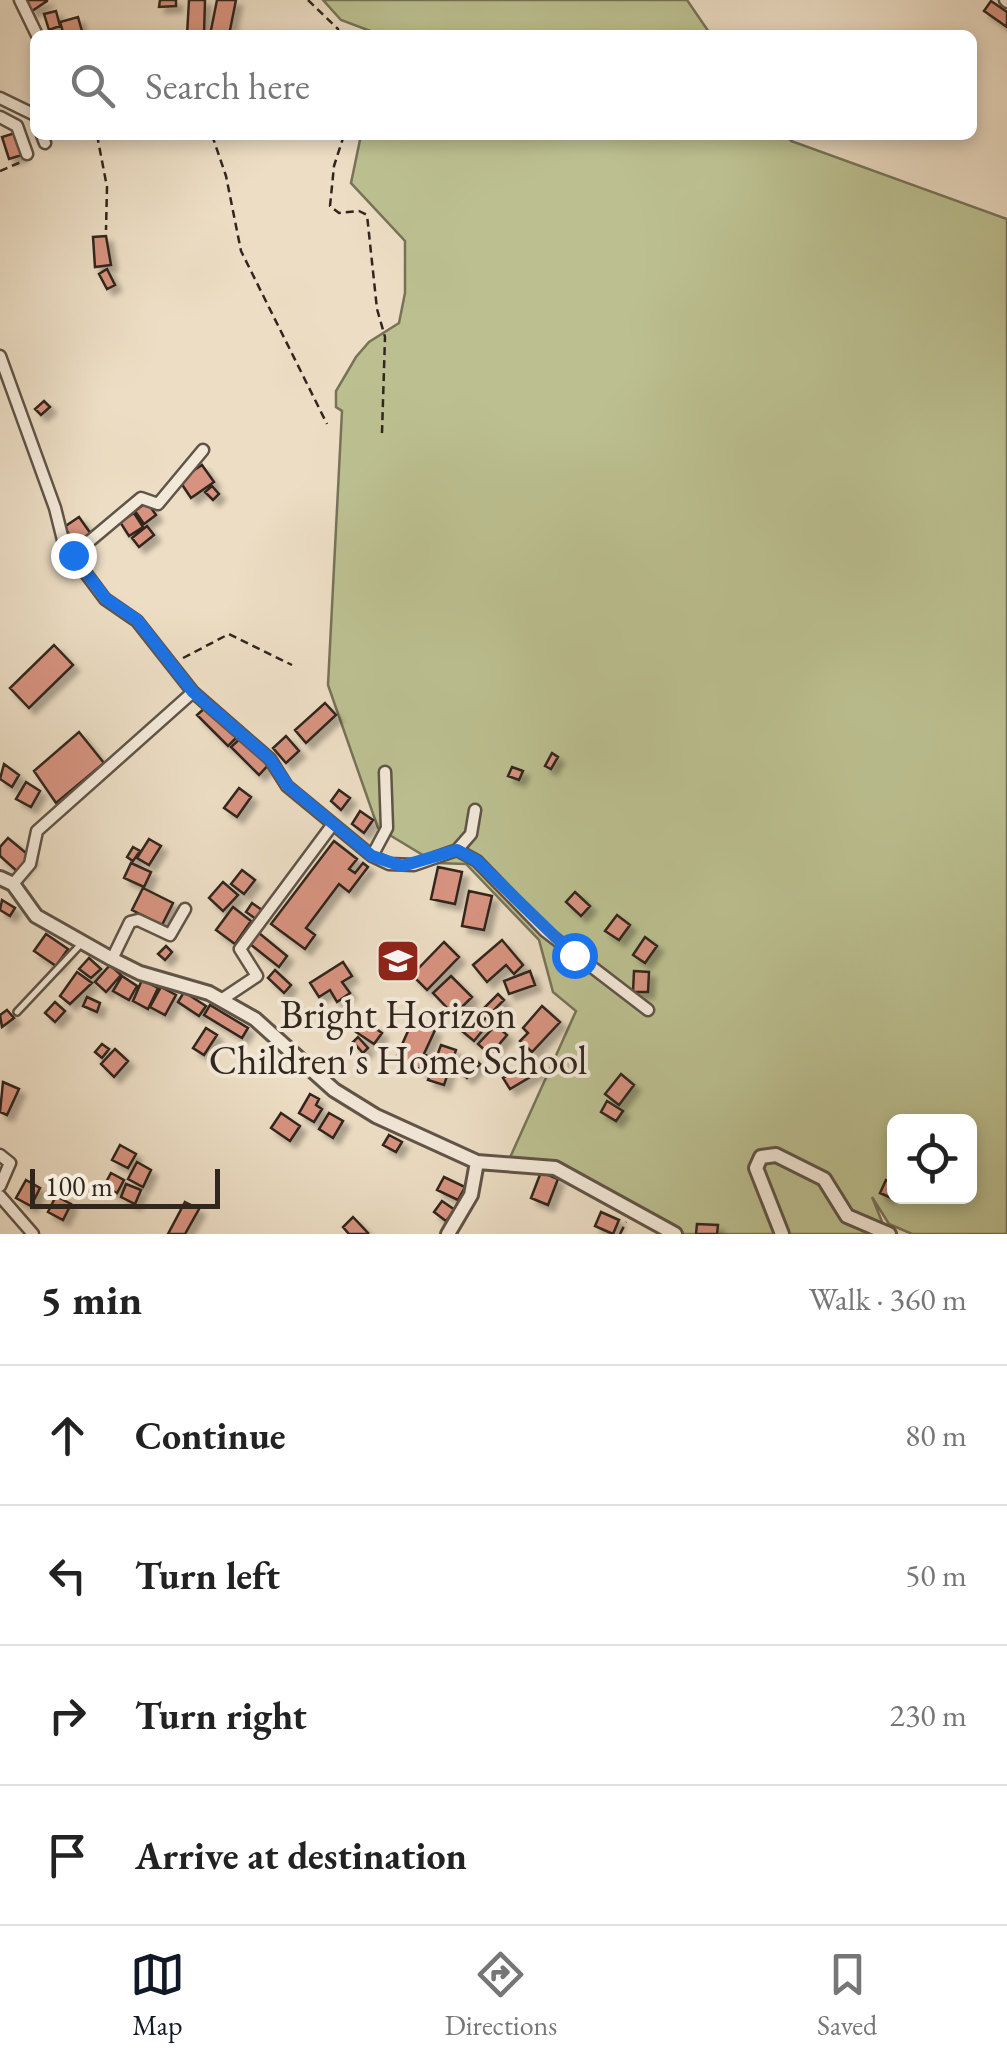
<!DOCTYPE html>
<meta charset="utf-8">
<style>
:root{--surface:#fff;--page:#f6f6f6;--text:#222;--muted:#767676;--line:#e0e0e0;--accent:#111827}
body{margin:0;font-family:"EB Garamond",serif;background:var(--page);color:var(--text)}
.controls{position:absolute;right:30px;bottom:30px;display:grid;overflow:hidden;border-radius:15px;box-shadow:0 5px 15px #0003}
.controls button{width:90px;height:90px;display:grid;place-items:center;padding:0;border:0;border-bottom:2px solid var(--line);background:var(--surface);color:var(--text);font:50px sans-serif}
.scale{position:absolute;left:30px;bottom:25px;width:190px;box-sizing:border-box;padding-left:10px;border:5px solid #31261e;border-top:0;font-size:28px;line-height:35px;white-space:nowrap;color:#31261e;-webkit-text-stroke:8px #f3e9d9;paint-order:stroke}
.stop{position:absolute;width:30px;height:30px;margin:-22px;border:8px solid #1a73e8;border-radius:50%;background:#fff}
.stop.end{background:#1a73e8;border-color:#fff;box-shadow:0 2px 10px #0008}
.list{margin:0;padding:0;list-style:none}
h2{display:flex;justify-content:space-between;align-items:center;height:130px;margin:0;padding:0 40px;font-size:42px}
h2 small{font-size:32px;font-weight:400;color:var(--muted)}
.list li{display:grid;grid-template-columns:65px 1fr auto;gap:30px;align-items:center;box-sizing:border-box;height:140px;padding:0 40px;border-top:2px solid var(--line)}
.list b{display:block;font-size:38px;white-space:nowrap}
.list em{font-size:32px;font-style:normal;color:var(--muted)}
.icon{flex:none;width:55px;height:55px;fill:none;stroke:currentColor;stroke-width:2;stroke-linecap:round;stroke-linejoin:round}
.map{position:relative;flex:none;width:1007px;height:1234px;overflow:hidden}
.search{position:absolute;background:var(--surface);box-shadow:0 5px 15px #0003;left:30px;right:30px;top:30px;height:110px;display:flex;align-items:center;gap:25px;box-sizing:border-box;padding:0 35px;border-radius:15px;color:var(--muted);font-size:38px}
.sheet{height:690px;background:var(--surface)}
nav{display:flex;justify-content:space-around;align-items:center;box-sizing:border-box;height:140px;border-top:2px solid var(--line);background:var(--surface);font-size:28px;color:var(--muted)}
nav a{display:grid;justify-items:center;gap:5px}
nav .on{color:var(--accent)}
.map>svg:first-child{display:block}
.green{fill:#bcc091;stroke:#767358;stroke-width:2.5;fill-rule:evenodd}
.building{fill:#d79380;stroke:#31261e;stroke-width:2.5;filter:url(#shadow)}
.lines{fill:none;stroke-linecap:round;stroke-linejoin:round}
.service-casing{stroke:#605448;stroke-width:10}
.minor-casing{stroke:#605448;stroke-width:15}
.tertiary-casing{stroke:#605448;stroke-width:18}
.path{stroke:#31261e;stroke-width:2.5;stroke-dasharray:8 5;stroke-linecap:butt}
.service{stroke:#f3e9d9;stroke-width:5}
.minor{stroke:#f3e9d9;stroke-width:10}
.tertiary{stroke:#f3e9d9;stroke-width:12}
.route{stroke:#1a73e8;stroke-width:12}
.labels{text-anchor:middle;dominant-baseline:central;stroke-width:8;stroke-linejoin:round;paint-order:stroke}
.poi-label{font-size:40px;fill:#31261e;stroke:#f3e9d9}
</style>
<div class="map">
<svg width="1007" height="1234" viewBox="0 0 1007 1234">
<defs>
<filter id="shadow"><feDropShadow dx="6" dy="6" stdDeviation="2.5" flood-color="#0004"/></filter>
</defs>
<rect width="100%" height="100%" fill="#ecddc4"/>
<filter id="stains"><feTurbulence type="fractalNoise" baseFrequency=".002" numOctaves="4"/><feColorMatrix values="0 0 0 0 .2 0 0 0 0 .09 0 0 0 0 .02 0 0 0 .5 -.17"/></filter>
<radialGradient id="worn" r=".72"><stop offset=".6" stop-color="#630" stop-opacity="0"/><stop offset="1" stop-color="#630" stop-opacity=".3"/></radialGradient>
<!-- green -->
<path class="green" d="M323,0H687L711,35H381L341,20Z
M361,135H786L791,141L1007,219V1234H912L889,1224L872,1197L887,1234H677L555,1169L508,1162L576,1011L553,992L539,940L466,864L436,863L378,828L328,685L342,411L336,407V391L356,357L369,342L399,323L405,293V241L351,183ZM894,1122H970V1196H894Z"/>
<!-- building -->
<path class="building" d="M25,0H47V1L32,11Z
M160,0H176V6L159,7Z
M189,0H205L204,35H187Z
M217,0H236L229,35H210Z
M991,1L1007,12V27L984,11Z
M56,11L60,26L49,30L44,14Z
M78,17L83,35H64L60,22Z
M15,133L22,155L9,159L2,137Z
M106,236L111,265L95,267L93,237Z
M107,269L115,285L107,289L99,274Z
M44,401L50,407L41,415L35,409Z
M202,465L214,482L191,498L179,480Z
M212,486L219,494L213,500L205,492Z
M147,502L156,515L144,524L135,511Z
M134,513L143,527L129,536L120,522Z
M79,517L91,534L76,544L64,527Z
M147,526L154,535L139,547L132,538Z
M54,645L73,665L29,708L10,688Z
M325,703L336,715L306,743L295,730Z
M208,705L239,735L228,746L197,715Z
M79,732L104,763L56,803L34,771Z
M243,736L270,763L259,775L231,747Z
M286,736L299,751L286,763L273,748Z
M552,753L558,757L551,769L545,766Z
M4,764L19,775L12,787L0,779Z
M512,767L523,771L519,780L508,776Z
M26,782L40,791L31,807L16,799Z
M239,788L251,797L237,817L224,808Z
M339,790L350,798L341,810L331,801Z
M360,811L373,820L364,833L352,824Z
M8,838L32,858L19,873L0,856V847Z
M149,839L161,846L149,865L137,858Z
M334,841L357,859L349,869L355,873L363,863L368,867L349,892L339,884L306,928L315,935L305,949L271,924Z
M133,847L140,851L133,861L127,857Z
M131,863L151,872L144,887L124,878Z
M438,867L462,872L455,904L431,899Z
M242,870L255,880L244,894L231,884Z
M223,882L238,895L223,911L209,898Z
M143,888L173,903L162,925L132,910Z
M469,891L492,896L484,930L462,926Z
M575,892L590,906L581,916L566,902Z
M2,900L15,908L10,916L0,910Z
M252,903L262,910L256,919L246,912Z
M233,907L251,921L235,944L216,930Z
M617,915L630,925L619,940L605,931Z
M259,933L287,956L279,967L250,944Z
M46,934L68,949L56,966L34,951Z
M645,937L657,946L645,963L633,955Z
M502,940L523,965L514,974L506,965L487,982L473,965Z
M444,942L459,957L427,990L412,975Z
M166,946L172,952L165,960L158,954Z
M89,958L101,969L91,978L79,969Z
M343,962L352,976L342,982L350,993L337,1002L330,990L319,997L310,983Z
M110,965L121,975L106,992L95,982Z
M275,970L291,985L284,993L268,978Z
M530,971L535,985L509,994L504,981Z
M634,971L649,972L648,992H633Z
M77,972L92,983L70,1004L60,996Z
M122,976L137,986L129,1000L113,991Z
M451,976L472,997L454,1015L433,993Z
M142,980L158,988L148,1009L133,1001Z
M161,987L176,995L165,1015L150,1007Z
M184,992L206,1006L199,1016L178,1002Z
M498,994L504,1000L479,1025L473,1019Z
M87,997L100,1003L97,1012L83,1006Z
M55,1002L65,1011L55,1022L45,1013Z
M210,1005L248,1028L242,1038L204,1015Z
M542,1006L560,1022L532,1052L520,1041L528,1033L523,1028Z
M7,1010L14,1018L2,1027L0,1015Z
M465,1015L483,1030L474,1041L456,1026Z
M364,1020L382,1033L374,1044L356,1032Z
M413,1020L435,1030L424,1054L430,1057L424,1071L396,1058Z
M496,1025L507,1035L490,1055L478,1044Z
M206,1028L217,1035L204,1055L193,1048Z
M358,1037L368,1048L363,1053L353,1042Z
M102,1044L109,1049L102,1058L95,1052Z
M441,1045L456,1050L444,1085L428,1080Z
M115,1049L128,1061L114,1077L101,1064Z
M470,1055L480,1064L467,1078L456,1068Z
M536,1059L542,1070L510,1089L503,1078Z
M621,1074L634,1085L619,1105L605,1094Z
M3,1082L19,1089L7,1115L0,1112Z
M310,1094L319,1099L316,1105L322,1109L314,1122L299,1113Z
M607,1101L623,1111L616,1121L601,1112Z
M281,1113L300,1126L290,1141L271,1128Z
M329,1113L343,1121L333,1138L319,1129Z
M389,1135L402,1142L396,1152L383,1145Z
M120,1145L136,1154L128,1168L112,1160Z
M137,1162L151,1170L143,1187L128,1179Z
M541,1172L558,1179L548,1205L531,1198Z
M111,1173L124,1180L117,1193L104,1186Z
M444,1177L465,1187L458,1200L437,1190Z
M26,1180L40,1188L31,1206L16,1198Z
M886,1180L894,1184L889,1197L880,1193Z
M126,1184L141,1190L135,1204L121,1197Z
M56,1196L71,1204L63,1220L48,1212Z
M442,1201L455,1210L446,1221L434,1212Z
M185,1202L199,1209L185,1234H168Z
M601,1212L619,1220L613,1234L595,1226Z
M353,1217L368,1233L367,1234H349L343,1227Z
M697,1224L718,1225L717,1234H696Z"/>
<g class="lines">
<defs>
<path id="service" d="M17,1012L81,944"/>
<path id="minor" d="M20,0L37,35
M1005,0L1007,2
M0,98L35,115
M0,117L17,126L27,154
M42,135L45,143
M0,356L55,508L64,544L105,599L137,621L193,692
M73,555L141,498L158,504L203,450
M457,850L477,861L545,931L648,1010
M372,856L387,828L385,772
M13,884L30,864L37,831L193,692L270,759L287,786L372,856L389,864L414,865L457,850L471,834L475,810
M112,959L130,922L138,920L170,935L185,909
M221,1000L257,976L240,949L333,824
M0,1155L10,1163L0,1186
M0,1196L33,1234"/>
<path id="tertiary" d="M0,878L13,884L36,916L112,959L140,973L209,993L255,1019L334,1090L376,1116L477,1162L555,1168L675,1234
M448,1234L471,1195L477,1162
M782,1234L756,1168L761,1157L776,1155L824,1179L847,1216L889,1234"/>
</defs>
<!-- service casing -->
<use href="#service" class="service-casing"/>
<!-- minor casing -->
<use href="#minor" class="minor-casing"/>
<!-- tertiary casing -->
<use href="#tertiary" class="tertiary-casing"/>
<!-- path -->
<path class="path" d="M308,0L338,29V35
M348,35H349
M97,135L107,187L106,230
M212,135L226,176L241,251L327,424
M344,135L334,166L330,206L339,213L359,211L367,215L377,309L385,337L382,433
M0,171L21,162
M183,658L229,634L292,665
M620,1234L626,1222"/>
<!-- service -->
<use href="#service" class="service"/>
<!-- minor -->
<use href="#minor" class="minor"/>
<!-- tertiary -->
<use href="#tertiary" class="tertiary"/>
</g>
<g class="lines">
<!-- route -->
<path class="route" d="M73,555L106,599L137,620L193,692L270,759L288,786L372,856L402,866L457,850L477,861L574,955"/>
</g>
<!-- icons -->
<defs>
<symbol id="school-square" viewBox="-11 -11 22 22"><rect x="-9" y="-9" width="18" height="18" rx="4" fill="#8f2418" stroke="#f3e9d9"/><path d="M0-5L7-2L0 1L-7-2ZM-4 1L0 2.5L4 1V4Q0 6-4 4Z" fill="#fff"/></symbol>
</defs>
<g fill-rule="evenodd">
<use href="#school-square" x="373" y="936" width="50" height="50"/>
</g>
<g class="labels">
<!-- poi labels -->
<g class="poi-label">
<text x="398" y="1014">Bright Horizon<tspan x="398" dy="46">Children's Home School</tspan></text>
</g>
</g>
<rect width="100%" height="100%" filter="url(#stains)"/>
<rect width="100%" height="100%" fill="url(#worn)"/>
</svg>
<div class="controls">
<button><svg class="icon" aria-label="locate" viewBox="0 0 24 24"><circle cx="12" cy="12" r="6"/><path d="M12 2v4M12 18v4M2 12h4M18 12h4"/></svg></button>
</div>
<div class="scale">100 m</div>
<div class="stop" style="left:574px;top:955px"></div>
<div class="stop end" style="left:73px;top:555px"></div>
<div class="search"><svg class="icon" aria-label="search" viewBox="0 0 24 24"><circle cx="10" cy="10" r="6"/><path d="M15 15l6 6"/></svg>Search here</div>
</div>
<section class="sheet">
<h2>5 min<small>Walk · 360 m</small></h2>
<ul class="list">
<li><svg class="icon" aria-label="ahead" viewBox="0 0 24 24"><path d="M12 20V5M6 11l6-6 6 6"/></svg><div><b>Continue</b></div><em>80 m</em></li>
<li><svg class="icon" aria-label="left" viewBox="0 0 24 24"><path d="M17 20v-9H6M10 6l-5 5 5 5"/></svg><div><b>Turn left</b></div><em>50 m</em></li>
<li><svg class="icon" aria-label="right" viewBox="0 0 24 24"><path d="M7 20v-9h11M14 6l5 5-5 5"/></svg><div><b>Turn right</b></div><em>230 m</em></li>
<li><svg class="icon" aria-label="arrive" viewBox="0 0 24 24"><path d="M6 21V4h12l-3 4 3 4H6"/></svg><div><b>Arrive at destination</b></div></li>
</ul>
</section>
<nav>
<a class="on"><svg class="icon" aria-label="map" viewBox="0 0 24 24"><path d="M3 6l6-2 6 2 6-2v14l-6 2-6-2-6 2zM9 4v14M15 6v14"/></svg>Map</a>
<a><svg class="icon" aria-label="directions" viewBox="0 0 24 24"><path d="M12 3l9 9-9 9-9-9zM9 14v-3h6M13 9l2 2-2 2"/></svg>Directions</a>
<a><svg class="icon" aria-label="saved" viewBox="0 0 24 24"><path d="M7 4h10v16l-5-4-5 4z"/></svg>Saved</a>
</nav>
